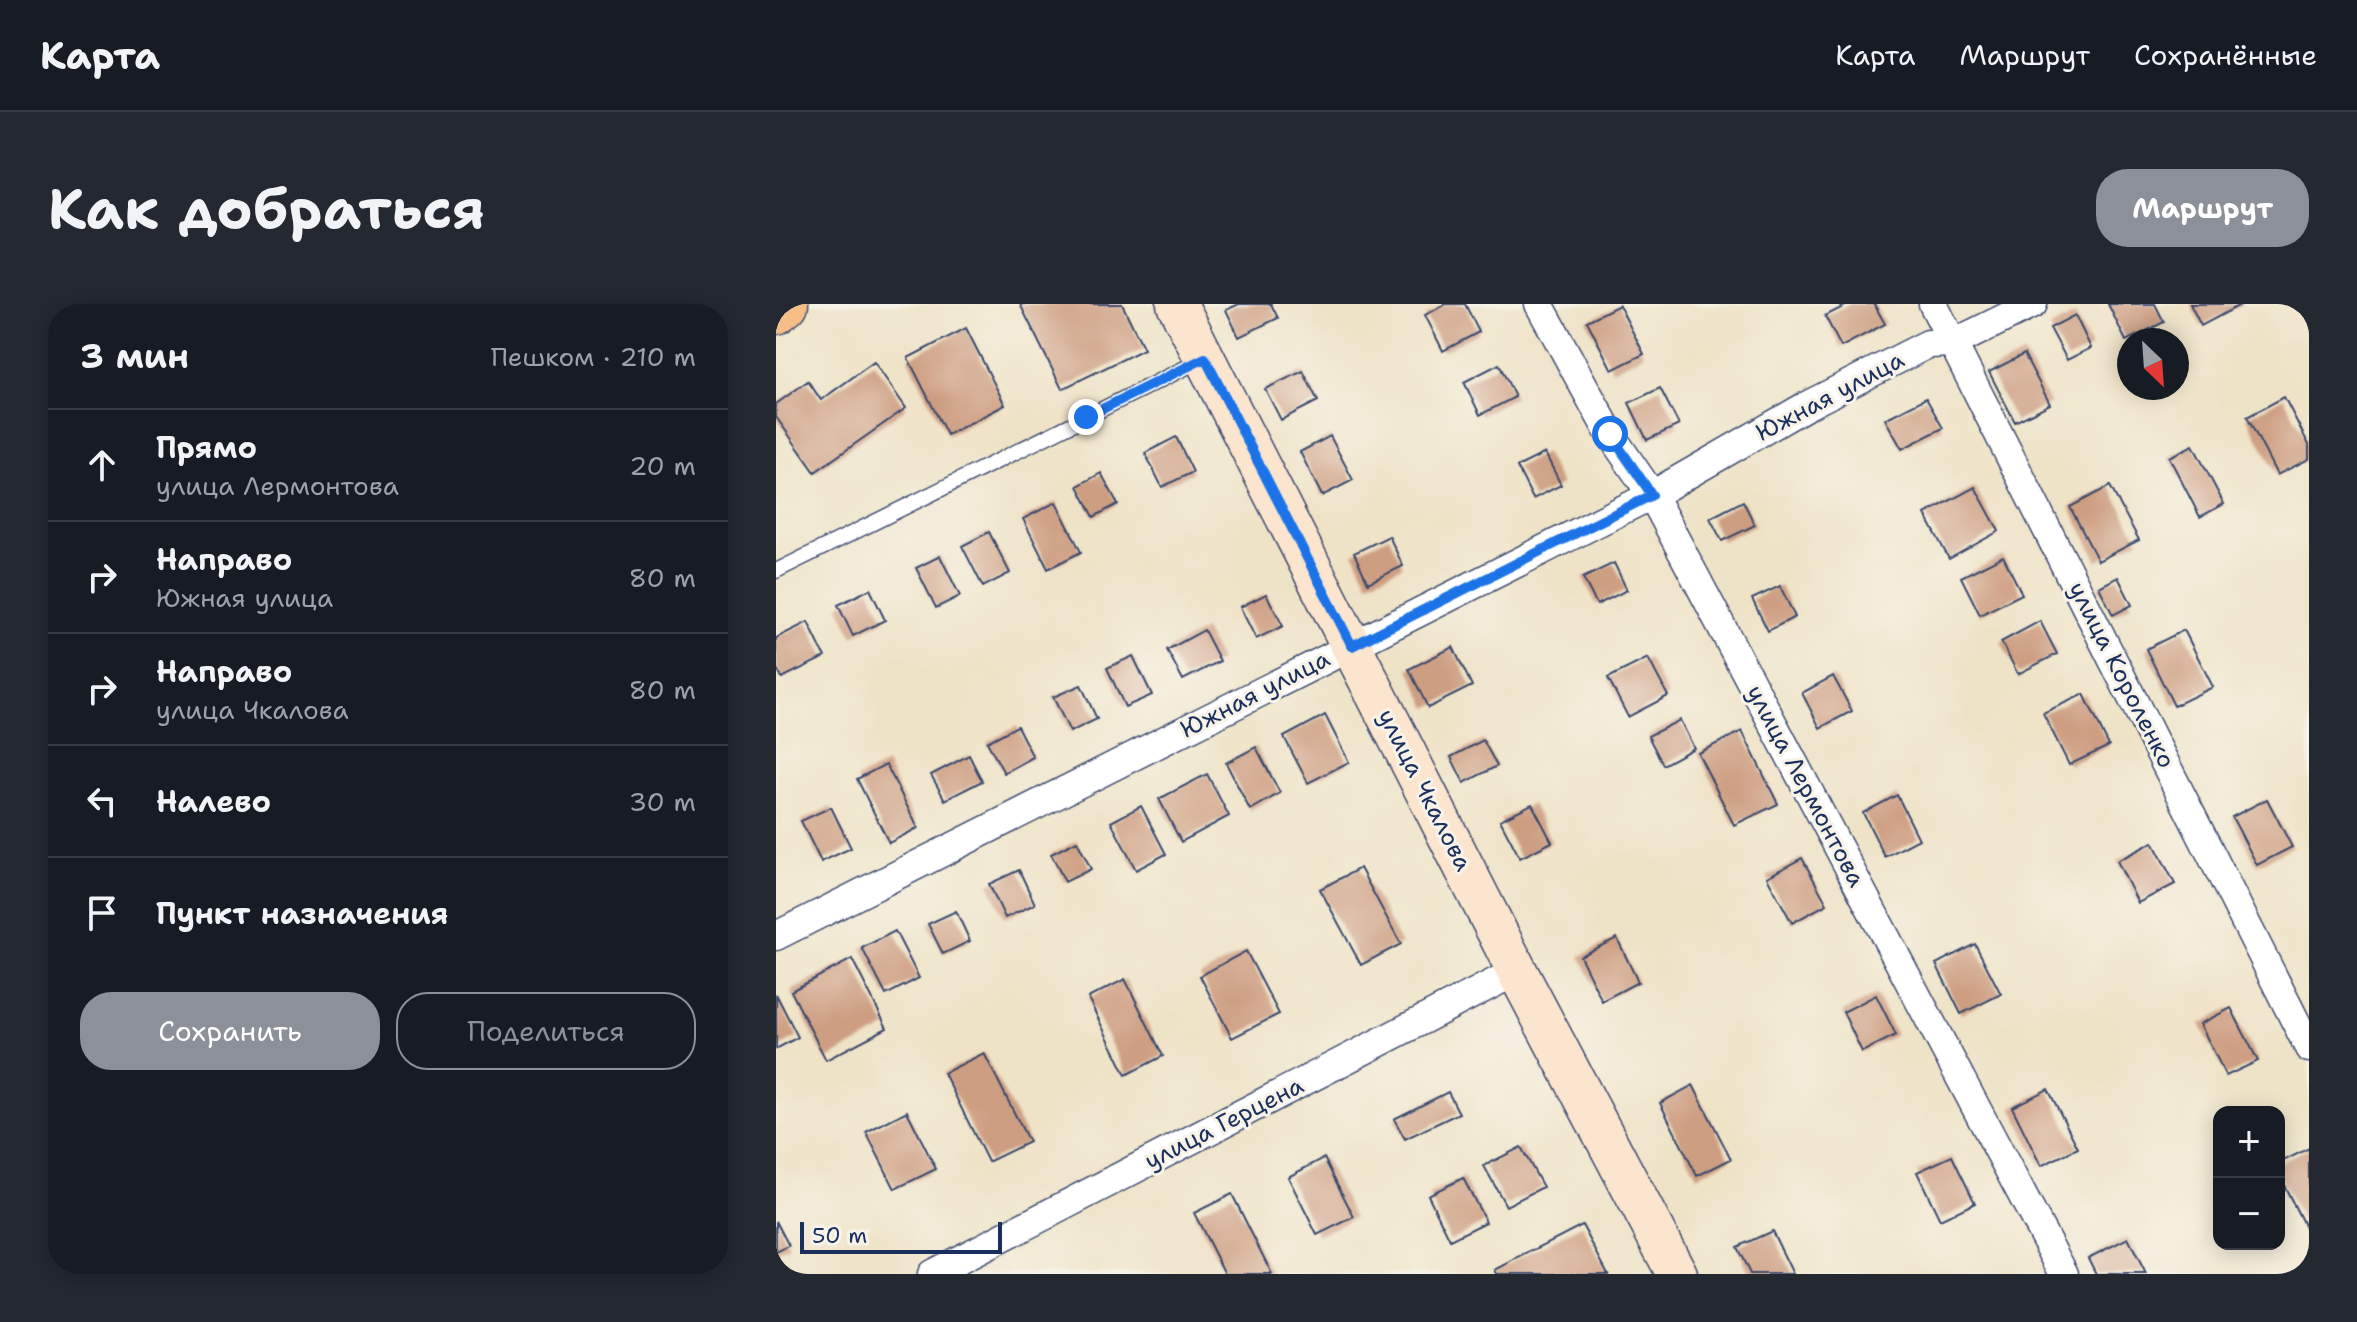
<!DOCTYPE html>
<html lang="ru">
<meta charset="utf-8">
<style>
:root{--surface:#171b24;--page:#242831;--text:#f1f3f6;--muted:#9ea1a6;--line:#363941;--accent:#8c9099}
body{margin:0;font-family:"Shantell Sans",sans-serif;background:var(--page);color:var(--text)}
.controls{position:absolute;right:24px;bottom:24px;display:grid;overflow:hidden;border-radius:16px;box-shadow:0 4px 20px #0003}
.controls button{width:72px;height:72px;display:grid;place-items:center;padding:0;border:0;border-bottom:2px solid var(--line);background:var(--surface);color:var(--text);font:40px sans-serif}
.compass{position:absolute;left:1341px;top:24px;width:72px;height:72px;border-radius:50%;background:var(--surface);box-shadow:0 4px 20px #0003;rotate:155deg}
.scale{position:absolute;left:24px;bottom:20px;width:202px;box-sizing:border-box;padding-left:8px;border:4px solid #1b2f5e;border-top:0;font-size:22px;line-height:28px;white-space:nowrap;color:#1b2f5e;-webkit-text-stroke:6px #f7f3e8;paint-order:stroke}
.stop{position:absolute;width:24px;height:24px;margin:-18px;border:6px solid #1a73e8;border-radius:50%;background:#fff}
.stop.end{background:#1a73e8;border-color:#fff;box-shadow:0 2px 8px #0008}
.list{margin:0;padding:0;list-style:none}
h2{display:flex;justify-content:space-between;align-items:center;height:104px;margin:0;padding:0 32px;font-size:34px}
h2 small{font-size:26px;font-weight:400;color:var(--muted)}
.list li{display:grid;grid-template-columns:52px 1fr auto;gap:24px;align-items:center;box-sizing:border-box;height:112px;padding:0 32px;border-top:2px solid var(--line)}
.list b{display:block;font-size:30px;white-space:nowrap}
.list p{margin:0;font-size:26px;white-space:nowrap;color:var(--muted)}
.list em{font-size:26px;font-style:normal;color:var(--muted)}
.actions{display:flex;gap:16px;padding:24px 32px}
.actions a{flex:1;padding:18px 0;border:2px solid var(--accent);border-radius:32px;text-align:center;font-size:28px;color:var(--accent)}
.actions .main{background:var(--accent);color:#fff}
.icon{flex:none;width:44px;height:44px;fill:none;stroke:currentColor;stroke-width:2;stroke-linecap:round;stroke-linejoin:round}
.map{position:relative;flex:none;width:1533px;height:970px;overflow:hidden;border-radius:32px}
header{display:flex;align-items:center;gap:48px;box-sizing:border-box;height:112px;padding:0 40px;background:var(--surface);border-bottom:2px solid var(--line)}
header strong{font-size:38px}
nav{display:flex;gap:44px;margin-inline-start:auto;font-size:28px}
.intro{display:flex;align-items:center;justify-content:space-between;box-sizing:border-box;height:192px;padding:0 48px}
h1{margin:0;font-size:56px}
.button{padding:20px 36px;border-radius:32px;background:var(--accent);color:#fff;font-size:28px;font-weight:700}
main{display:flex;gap:48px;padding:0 48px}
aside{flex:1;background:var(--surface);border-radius:32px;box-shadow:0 4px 20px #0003}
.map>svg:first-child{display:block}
.building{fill:#ce9e82}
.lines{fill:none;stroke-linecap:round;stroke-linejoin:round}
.lane-casing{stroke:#3b4a6e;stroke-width:17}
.street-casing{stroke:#3b4a6e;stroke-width:31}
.secondary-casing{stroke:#3b4a6e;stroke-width:43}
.highway-casing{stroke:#3b4a6e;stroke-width:47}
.lane{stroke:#fff;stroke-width:14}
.street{stroke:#fff;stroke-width:28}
.secondary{stroke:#fbe5cf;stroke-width:40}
.highway{stroke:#f6be87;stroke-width:44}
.route{stroke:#1a73e8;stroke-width:10}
.labels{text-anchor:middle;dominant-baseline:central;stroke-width:6;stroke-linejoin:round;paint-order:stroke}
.street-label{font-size:24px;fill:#1b2f5e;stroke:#f7f3e8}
</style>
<header>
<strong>Карта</strong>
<nav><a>Карта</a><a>Маршрут</a><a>Сохранённые</a></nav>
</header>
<div class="intro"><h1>Как добраться</h1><a class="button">Маршрут</a></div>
<main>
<aside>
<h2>3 мин<small>Пешком · 210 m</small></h2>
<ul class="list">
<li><svg class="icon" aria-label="ahead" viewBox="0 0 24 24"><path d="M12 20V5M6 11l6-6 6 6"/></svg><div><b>Прямо</b><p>улица Лермонтова</p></div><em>20 m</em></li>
<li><svg class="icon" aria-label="right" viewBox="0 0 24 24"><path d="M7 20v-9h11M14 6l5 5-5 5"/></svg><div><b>Направо</b><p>Южная улица</p></div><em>80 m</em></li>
<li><svg class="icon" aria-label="right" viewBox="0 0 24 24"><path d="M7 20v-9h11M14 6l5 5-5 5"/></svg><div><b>Направо</b><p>улица Чкалова</p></div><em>80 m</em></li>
<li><svg class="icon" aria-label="left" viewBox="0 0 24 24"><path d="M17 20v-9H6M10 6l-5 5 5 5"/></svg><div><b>Налево</b></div><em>30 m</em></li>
<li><svg class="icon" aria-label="arrive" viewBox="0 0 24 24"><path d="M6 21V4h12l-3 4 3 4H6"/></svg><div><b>Пункт назначения</b></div></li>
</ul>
<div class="actions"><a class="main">Сохранить</a><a>Поделиться</a></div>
</aside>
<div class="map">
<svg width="1533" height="970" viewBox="0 0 1533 970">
<rect width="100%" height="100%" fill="#f7f3e8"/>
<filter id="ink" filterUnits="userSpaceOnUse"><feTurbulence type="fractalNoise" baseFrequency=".0125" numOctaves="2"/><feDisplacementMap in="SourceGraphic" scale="16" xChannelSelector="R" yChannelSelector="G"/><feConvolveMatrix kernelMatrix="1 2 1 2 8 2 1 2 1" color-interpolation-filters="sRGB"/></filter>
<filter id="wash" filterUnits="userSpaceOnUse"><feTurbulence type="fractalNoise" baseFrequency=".006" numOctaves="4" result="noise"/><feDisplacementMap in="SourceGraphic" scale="32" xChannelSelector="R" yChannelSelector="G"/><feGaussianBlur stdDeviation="1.8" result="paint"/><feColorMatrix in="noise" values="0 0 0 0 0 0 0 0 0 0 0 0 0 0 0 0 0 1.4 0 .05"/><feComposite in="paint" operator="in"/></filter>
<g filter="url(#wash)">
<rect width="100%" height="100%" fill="#efe3c7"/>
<g id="blocks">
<!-- building -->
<path class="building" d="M244,0H346L368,45L286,85Z
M463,0H495L502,14L463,33L450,6Z
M670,0H689L703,28L667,47L649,11Z
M1073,0H1098L1109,20L1065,43L1049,12Z
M1332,0H1379L1388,18L1350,37Z
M1414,0H1466L1425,22Z
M843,1L868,50L836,66L811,17Z
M1299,11L1315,44L1291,56L1274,24Z
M190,24L229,101L171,131L132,54Z
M1248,50L1274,100L1239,118L1213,68Z
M98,58L130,104L39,168L0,113V100L32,77L45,96Z
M723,60L739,93L704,111L688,78Z
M527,67L542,97L505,116L489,85Z
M884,84L903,121L871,136L853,99Z
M1508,93L1533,141V155L1501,171L1471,113Z
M1150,94L1167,124L1126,145L1109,115Z
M554,132L577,176L546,192L524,148Z
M400,133L417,168L386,183L369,149Z
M1417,141L1448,200L1424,213L1393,153Z
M769,149L785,181L757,195L741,163Z
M325,169L342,200L318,213L302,182Z
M1334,182L1363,236L1322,257L1294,203Z
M1199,183L1223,227L1173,255L1149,210Z
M967,197L979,221L946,237L934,214Z
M280,198L305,248L272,265L247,215Z
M213,228L234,269L207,283L186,242Z
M613,232L627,262L592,279L578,249Z
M164,252L184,292L160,304L140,264Z
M1227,252L1246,290L1204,311L1185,273Z
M838,259L851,286L821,301L807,274Z
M1342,273L1356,301L1337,311L1323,283Z
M1004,282L1019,313L992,327L976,295Z
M94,285L109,316L77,332L62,301Z
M490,290L507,322L480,335L464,303Z
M1264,317L1281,350L1242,370L1225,338Z
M32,318L49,353L6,374L0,363V334Z
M428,326L444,357L407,376L391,346Z
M1408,326L1437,383L1398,402L1370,345Z
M677,343L696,382L652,404L633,365Z
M357,352L376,391L349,403L331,364Z
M872,354L892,392L852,413L832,374Z
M1057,372L1076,407L1044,424L1026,389Z
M305,381L321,415L294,428L277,393Z
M1308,390L1333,442L1293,461L1267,409Z
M549,411L573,458L532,479L508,433Z
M904,416L918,444L887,461L872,432Z
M241,422L257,453L228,469L211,438Z
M966,427L1002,500L958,521L922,449Z
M707,436L721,462L688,479L675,453Z
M480,443L504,489L474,506L450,459Z
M193,451L206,477L169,496L155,471Z
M110,460L142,524L113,539L81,475Z
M431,470L453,512L405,538L383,495Z
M1121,491L1143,535L1109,553L1087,509Z
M1491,495L1516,543L1481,561L1456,513Z
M756,500L776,538L744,554L724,516Z
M365,502L390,550L360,566L335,518Z
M55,503L75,544L45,558L25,517Z
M301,537L315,565L289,578L275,550Z
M1377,538L1399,580L1362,599L1341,557Z
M1026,554L1051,600L1016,619L991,573Z
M584,564L625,640L585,661L544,585Z
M243,566L259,600L229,614L213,580Z
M180,607L194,637L167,650L152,620Z
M119,627L143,674L110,691L86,644Z
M841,634L862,678L826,697L804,652Z
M1199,640L1225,690L1185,710L1160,660Z
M470,647L503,710L456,734L424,672Z
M76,655L111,724L50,756L15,687Z
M349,675L387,752L350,771L312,694Z
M0,690L22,733L0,745Z
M1100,691L1120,731L1086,748L1067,708Z
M1455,704L1482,757L1450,772L1424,720Z
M208,749L253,838L212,858L168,769Z
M917,781L955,855L921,872L884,799Z
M1272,785L1302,844L1265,862L1236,803Z
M672,788L683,809L629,835L618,815Z
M131,807L160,865L119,885L90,828Z
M745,843L767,883L730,902L708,862Z
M1533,844V931L1503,871V859Z
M1176,852L1199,899L1164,916L1141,868Z
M548,854L578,913L541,931L512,873Z
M687,874L710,918L674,936L652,891Z
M456,890L496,970H449L418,909Z
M0,917L13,942L0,948Z
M806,921L832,970H721L719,966Z
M996,927L1017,970H974L961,943Z
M1352,934L1370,970H1320L1312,954Z"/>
</g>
</g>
<g filter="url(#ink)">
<use href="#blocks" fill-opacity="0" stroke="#3b4a6e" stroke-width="2"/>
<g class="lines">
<defs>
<path id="lane" d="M0,267L425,56"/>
<path id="street" d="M763,0L834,130L876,191L1288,970
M1157,0L1533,744
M0,632L876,191L1030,102L1152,40L1178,39L1257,0
M156,970L741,667"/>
<path id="secondary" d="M401,0L741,667L901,970"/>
<path id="highway" d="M0,8L10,0"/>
</defs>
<!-- lane casing -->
<use href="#lane" class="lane-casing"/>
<!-- street casing -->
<use href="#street" class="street-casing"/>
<!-- secondary casing -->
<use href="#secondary" class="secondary-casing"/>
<!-- highway casing -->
<use href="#highway" class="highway-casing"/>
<!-- lane -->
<use href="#lane" class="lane"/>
<!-- street -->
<use href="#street" class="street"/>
<!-- secondary -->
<use href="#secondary" class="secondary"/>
<!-- highway -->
<use href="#highway" class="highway"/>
</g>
</g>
<g class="lines" filter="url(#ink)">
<!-- route -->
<path class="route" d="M310,113L429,54L576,342L876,191L834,130"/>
</g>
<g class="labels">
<!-- street labels -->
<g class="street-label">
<text transform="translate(1054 92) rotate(-28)">Южная улица</text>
<text transform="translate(1346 371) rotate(63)">улица Короленко</text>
<text transform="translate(479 390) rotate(-27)">Южная улица</text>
<text transform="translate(1030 482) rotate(62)">улица Лермонтова</text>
<text transform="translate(649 486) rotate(63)">улица Чкалова</text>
<text transform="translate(448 819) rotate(-27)">улица Герцена</text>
</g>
</g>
</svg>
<div class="controls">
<button>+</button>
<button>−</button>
</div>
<svg class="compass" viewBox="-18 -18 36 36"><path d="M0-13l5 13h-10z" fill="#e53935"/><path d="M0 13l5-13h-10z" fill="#9ea1a6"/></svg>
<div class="scale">50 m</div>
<div class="stop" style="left:834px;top:130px"></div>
<div class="stop end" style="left:310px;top:113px"></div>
</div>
</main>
